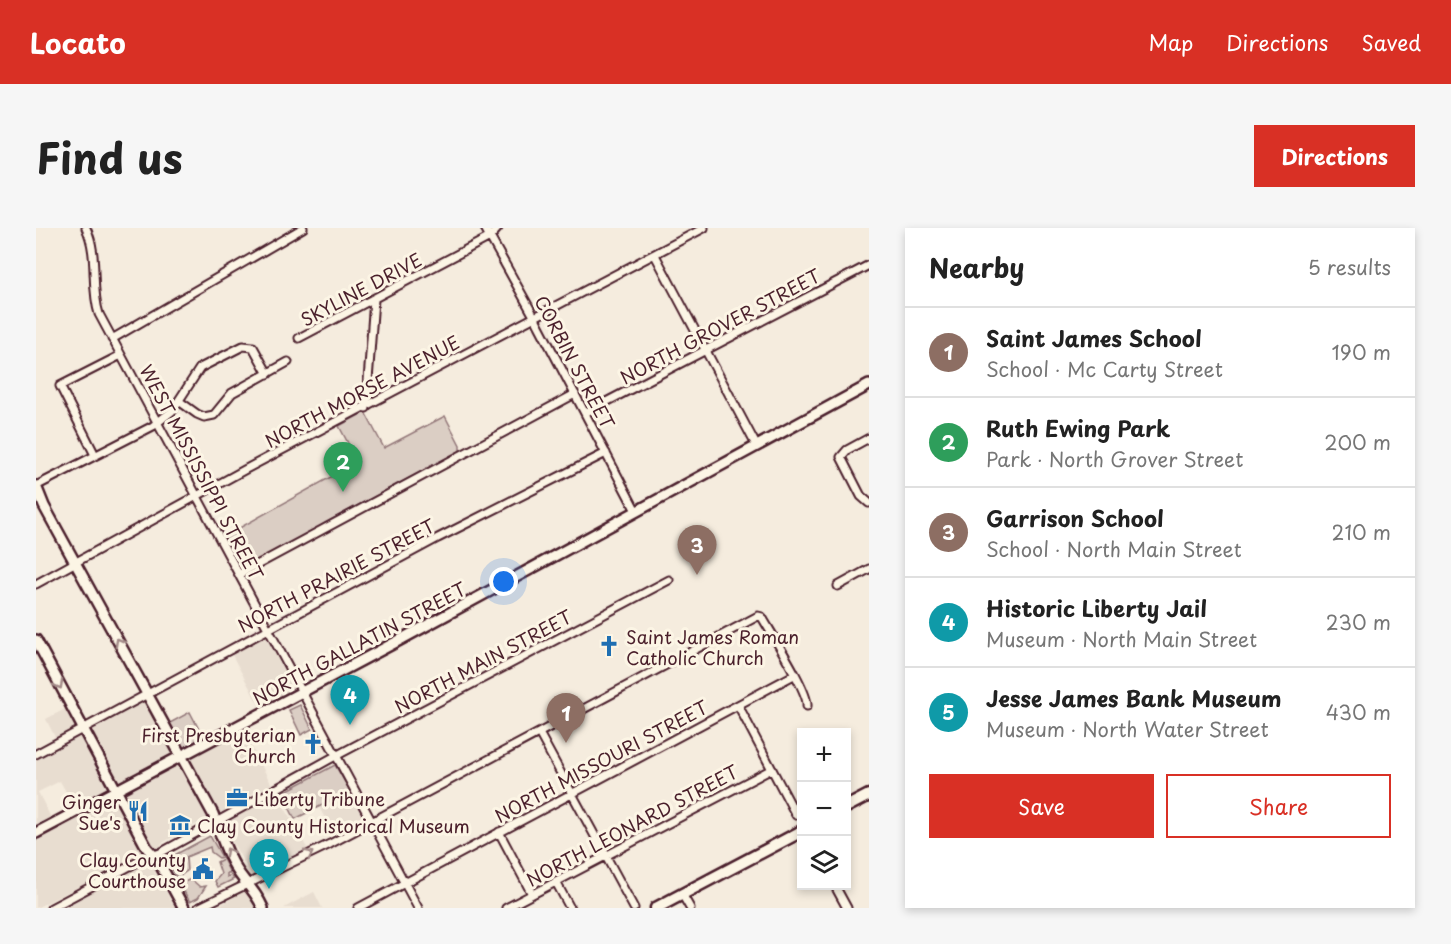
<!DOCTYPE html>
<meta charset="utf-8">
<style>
:root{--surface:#fff;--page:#f6f6f6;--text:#222;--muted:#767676;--line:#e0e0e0;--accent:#d93025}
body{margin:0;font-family:"Playpen Sans",sans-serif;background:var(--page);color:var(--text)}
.controls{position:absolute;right:18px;bottom:18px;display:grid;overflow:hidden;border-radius:0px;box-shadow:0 3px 9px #0003}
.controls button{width:54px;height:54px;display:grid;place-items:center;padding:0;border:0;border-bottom:2px solid var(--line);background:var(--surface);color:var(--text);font:30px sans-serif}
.you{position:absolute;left:468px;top:354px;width:21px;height:21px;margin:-15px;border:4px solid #fff;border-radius:50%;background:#1a73e8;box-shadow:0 0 0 9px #1a73e833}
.badge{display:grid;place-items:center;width:39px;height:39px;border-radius:50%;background:var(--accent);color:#fff;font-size:20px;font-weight:700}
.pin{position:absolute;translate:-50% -50px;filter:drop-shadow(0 2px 3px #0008)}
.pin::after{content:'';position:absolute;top:32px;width:21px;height:18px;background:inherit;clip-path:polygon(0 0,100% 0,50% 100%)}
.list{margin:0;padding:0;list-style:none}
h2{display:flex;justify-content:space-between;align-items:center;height:78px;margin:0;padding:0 24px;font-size:26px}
h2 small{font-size:20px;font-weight:400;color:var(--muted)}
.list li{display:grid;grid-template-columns:39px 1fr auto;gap:18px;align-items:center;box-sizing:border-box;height:90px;padding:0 24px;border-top:2px solid var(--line)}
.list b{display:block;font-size:22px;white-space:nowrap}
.list p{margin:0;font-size:20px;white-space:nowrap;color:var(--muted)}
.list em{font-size:20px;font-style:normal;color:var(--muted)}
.actions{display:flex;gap:12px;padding:18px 24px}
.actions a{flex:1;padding:14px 0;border:2px solid var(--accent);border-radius:0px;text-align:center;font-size:21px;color:var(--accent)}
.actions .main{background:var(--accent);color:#fff}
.icon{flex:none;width:33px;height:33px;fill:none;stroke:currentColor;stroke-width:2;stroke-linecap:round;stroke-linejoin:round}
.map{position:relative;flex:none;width:833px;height:680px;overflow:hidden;border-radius:0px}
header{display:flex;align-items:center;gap:36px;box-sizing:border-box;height:84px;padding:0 30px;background:var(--accent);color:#fff}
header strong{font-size:28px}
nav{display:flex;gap:33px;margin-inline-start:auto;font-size:21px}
.intro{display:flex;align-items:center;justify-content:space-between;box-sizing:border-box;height:144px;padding:0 36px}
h1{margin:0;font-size:42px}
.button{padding:15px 27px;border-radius:0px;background:var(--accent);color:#fff;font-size:21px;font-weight:700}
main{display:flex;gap:36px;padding:0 36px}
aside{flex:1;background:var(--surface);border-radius:0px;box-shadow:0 3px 9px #0003}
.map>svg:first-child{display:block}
.built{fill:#e8ddd0}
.green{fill:#dbcec4;stroke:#927678;stroke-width:1.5}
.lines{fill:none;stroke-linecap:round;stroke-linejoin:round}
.minor-casing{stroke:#4a1f2b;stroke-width:11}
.tertiary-casing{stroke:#4a1f2b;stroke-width:14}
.secondary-casing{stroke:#4a1f2b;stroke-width:15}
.minor{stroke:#fcf5e5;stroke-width:7}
.tertiary{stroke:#fcf5e5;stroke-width:9}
.secondary{stroke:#fcf5e5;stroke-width:10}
.oneway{stroke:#a38a88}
.labels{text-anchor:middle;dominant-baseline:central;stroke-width:6;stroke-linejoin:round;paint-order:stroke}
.street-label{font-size:18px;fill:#4a1f2b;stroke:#fcf5e5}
.poi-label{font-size:18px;fill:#4a1f2b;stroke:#fcf5e5;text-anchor:start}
</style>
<header>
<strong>Locato</strong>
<nav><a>Map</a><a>Directions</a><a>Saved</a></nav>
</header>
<div class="intro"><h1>Find us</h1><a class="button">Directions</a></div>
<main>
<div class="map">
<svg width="833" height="680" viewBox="0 0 833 680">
<rect width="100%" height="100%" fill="#f5ecde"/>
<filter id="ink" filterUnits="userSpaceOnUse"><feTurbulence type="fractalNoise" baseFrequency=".0167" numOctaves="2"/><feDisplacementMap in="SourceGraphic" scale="12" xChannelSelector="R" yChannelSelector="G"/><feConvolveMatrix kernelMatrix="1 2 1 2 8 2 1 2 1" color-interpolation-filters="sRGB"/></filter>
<g filter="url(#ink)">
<!-- built -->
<path class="built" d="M229,407L258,462L225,481L195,425Z
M105,473L110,474L137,526L84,556L54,501Z
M31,480L42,497L20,511L10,491Z
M206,502L237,559L232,558L190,579L188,585L181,586L154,529Z
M44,507L73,561L39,580L24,553L2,564L16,592L0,601V530Z
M140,535L145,538L175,593L167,598L161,596L126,615L124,622L119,624L112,615L113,612L87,564Z
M314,563L328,591L298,608L283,579Z
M240,564L271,620L213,652L208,645L210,638L190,603L184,601V593Z
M75,570L79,571L108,626L0,680V609Z
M111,631H117L121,637L119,644L138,678L142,680H25L105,638Z
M208,659L217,667L222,680H179L202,667Z
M278,664L286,680H248L259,674Z"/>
<!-- green -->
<path class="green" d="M329,184L348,220L409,188L424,217V223L289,295L270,308L207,341L203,340L187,309L322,234L303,198Z
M264,477L276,501L265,507L253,482Z
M154,484L167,509L145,521L132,496Z
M299,537L314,563L259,591L246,565Z
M174,608L186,629L183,630L175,624L174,619L150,629L151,643L141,650L131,631Z
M187,631L194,645H191V649L195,647L198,651L182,659L179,653L185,646L181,634Z
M155,651L164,659L170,658L162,670L154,674L144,656Z"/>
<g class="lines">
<defs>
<path id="minor" d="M50,0C63,28 54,58 63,86L382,680
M449,0L499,90L600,283
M619,27L720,217
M263,110L454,9L462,0
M76,111L267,0
M143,173L161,186L168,189L178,187L196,165L252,134
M330,180L338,71
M549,185L833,37
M833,210L811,222L805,229L825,268L833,275
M59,227L24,158L85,127
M0,258L117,198L136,183L164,140L207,118L217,119L232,146
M204,346L539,166
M0,356L210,241L668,0
M802,358L833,341
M702,477L760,587
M503,505L598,680
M0,526L402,310L570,225
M463,604L496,666
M520,654L534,680
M799,658L811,680
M646,666L654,680
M15,680L109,630L124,625L294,531L633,352
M162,680L294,616L722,388L726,389C735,405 773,464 771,478
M322,680L758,447
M470,680L736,541"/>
<path id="tertiary" d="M0,258L8,278L177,586C185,607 193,634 208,652C216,661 222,669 227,680
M0,412L111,620L121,631L148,680
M0,605L362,413L833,157"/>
<path id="secondary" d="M810,579L833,567
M620,680L766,603"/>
</defs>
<!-- minor casing -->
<use href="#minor" class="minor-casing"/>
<!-- tertiary casing -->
<use href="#tertiary" class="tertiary-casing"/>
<!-- secondary casing -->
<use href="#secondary" class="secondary-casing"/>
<!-- minor -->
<use href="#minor" class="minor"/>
<!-- tertiary -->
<use href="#tertiary" class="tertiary"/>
<!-- secondary -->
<use href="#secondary" class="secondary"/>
</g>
<!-- one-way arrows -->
<defs><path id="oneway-chevron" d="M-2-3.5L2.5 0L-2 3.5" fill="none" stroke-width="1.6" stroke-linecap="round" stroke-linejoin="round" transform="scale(1.5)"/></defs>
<g class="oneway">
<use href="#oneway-chevron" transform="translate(83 414) rotate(-119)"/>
<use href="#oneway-chevron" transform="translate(23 457) rotate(62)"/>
<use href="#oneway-chevron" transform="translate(193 624) rotate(-119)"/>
<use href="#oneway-chevron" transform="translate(273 626) rotate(-27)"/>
</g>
</g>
<!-- icons -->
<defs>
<symbol id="church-bare" viewBox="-9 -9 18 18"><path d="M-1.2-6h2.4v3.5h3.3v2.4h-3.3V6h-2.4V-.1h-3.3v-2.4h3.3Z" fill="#1f6fb2" stroke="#fcf5e5" stroke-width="2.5" paint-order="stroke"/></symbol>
<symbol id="office-bare" viewBox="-9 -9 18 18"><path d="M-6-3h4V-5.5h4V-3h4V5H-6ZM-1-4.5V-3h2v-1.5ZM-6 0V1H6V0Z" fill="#1f6fb2" stroke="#fcf5e5" stroke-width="2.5" paint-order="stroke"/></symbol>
<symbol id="restaurant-bare" viewBox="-9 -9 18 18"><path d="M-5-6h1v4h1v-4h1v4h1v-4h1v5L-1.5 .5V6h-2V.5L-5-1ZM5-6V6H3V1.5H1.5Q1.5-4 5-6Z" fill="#1f6fb2" stroke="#fcf5e5" stroke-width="2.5" paint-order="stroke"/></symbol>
<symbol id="museum-bare" viewBox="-9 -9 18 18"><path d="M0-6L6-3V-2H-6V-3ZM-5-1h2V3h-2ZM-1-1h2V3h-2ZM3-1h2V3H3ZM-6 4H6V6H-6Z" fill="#1f6fb2" stroke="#fcf5e5" stroke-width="2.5" paint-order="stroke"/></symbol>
<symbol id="civic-bare" viewBox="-9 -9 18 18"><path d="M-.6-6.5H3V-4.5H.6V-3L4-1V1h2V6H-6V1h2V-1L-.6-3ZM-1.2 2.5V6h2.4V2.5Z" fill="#1f6fb2" stroke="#fcf5e5" stroke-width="2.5" paint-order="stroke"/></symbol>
</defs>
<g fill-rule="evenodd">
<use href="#church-bare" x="558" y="403" width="30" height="30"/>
<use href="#church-bare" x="262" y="501" width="30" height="30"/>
<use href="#office-bare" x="186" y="555" width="30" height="30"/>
<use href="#restaurant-bare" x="87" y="568" width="30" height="30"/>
<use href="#museum-bare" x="129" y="582" width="30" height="30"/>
<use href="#civic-bare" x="152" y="626" width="30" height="30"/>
</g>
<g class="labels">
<!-- street labels -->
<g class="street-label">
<text transform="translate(325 61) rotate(-28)">SKYLINE DRIVE</text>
<text transform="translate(684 98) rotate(-28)">NORTH GROVER STREET</text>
<text transform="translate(539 134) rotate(62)">CORBIN STREET</text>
<text transform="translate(326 163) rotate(-28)">NORTH MORSE AVENUE</text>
<text transform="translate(166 244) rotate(62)">WEST MISSISSIPPI STREET</text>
<text transform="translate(300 347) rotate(-28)">NORTH PRAIRIE STREET</text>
<text transform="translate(323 415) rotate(-28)">NORTH GALLATIN STREET</text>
<text transform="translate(447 433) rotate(-28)">NORTH MAIN STREET</text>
<text transform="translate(565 533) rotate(-28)">NORTH MISSOURI STREET</text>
<text transform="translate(596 597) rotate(-28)">NORTH LEONARD STREET</text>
</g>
<!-- poi labels -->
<g class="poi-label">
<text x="590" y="408">Saint James Roman<tspan x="590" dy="21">Catholic Church</tspan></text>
<text x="260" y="506" text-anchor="end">First Presbyterian<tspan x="260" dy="21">Church</tspan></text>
<text x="218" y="570">Liberty Tribune</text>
<text x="85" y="573" text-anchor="end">Ginger<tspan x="85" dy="21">Sue's</tspan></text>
<text x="161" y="597">Clay County Historical Museum</text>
<text x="150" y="631" text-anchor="end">Clay County<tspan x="150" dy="21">Courthouse</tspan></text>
</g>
</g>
</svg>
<div class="controls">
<button>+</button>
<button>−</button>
<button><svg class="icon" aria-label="layers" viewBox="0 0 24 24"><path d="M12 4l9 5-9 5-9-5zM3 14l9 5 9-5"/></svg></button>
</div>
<div class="you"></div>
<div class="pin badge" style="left:530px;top:515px;background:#8d6e63">1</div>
<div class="pin badge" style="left:307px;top:264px;background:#2e9e5b">2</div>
<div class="pin badge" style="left:661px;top:347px;background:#8d6e63">3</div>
<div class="pin badge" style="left:314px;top:497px;background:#0f9aa8">4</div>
<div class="pin badge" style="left:233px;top:661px;background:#0f9aa8">5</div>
</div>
<aside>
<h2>Nearby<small>5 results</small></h2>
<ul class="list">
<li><span class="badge" style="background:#8d6e63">1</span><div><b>Saint James School</b><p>School · Mc Carty Street</p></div><em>190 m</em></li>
<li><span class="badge" style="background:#2e9e5b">2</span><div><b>Ruth Ewing Park</b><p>Park · North Grover Street</p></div><em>200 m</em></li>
<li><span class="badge" style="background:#8d6e63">3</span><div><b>Garrison School</b><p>School · North Main Street</p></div><em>210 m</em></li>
<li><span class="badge" style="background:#0f9aa8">4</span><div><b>Historic Liberty Jail</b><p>Museum · North Main Street</p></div><em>230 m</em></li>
<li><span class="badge" style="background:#0f9aa8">5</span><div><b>Jesse James Bank Museum</b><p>Museum · North Water Street</p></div><em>430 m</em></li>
</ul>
<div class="actions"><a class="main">Save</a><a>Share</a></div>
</aside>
</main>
